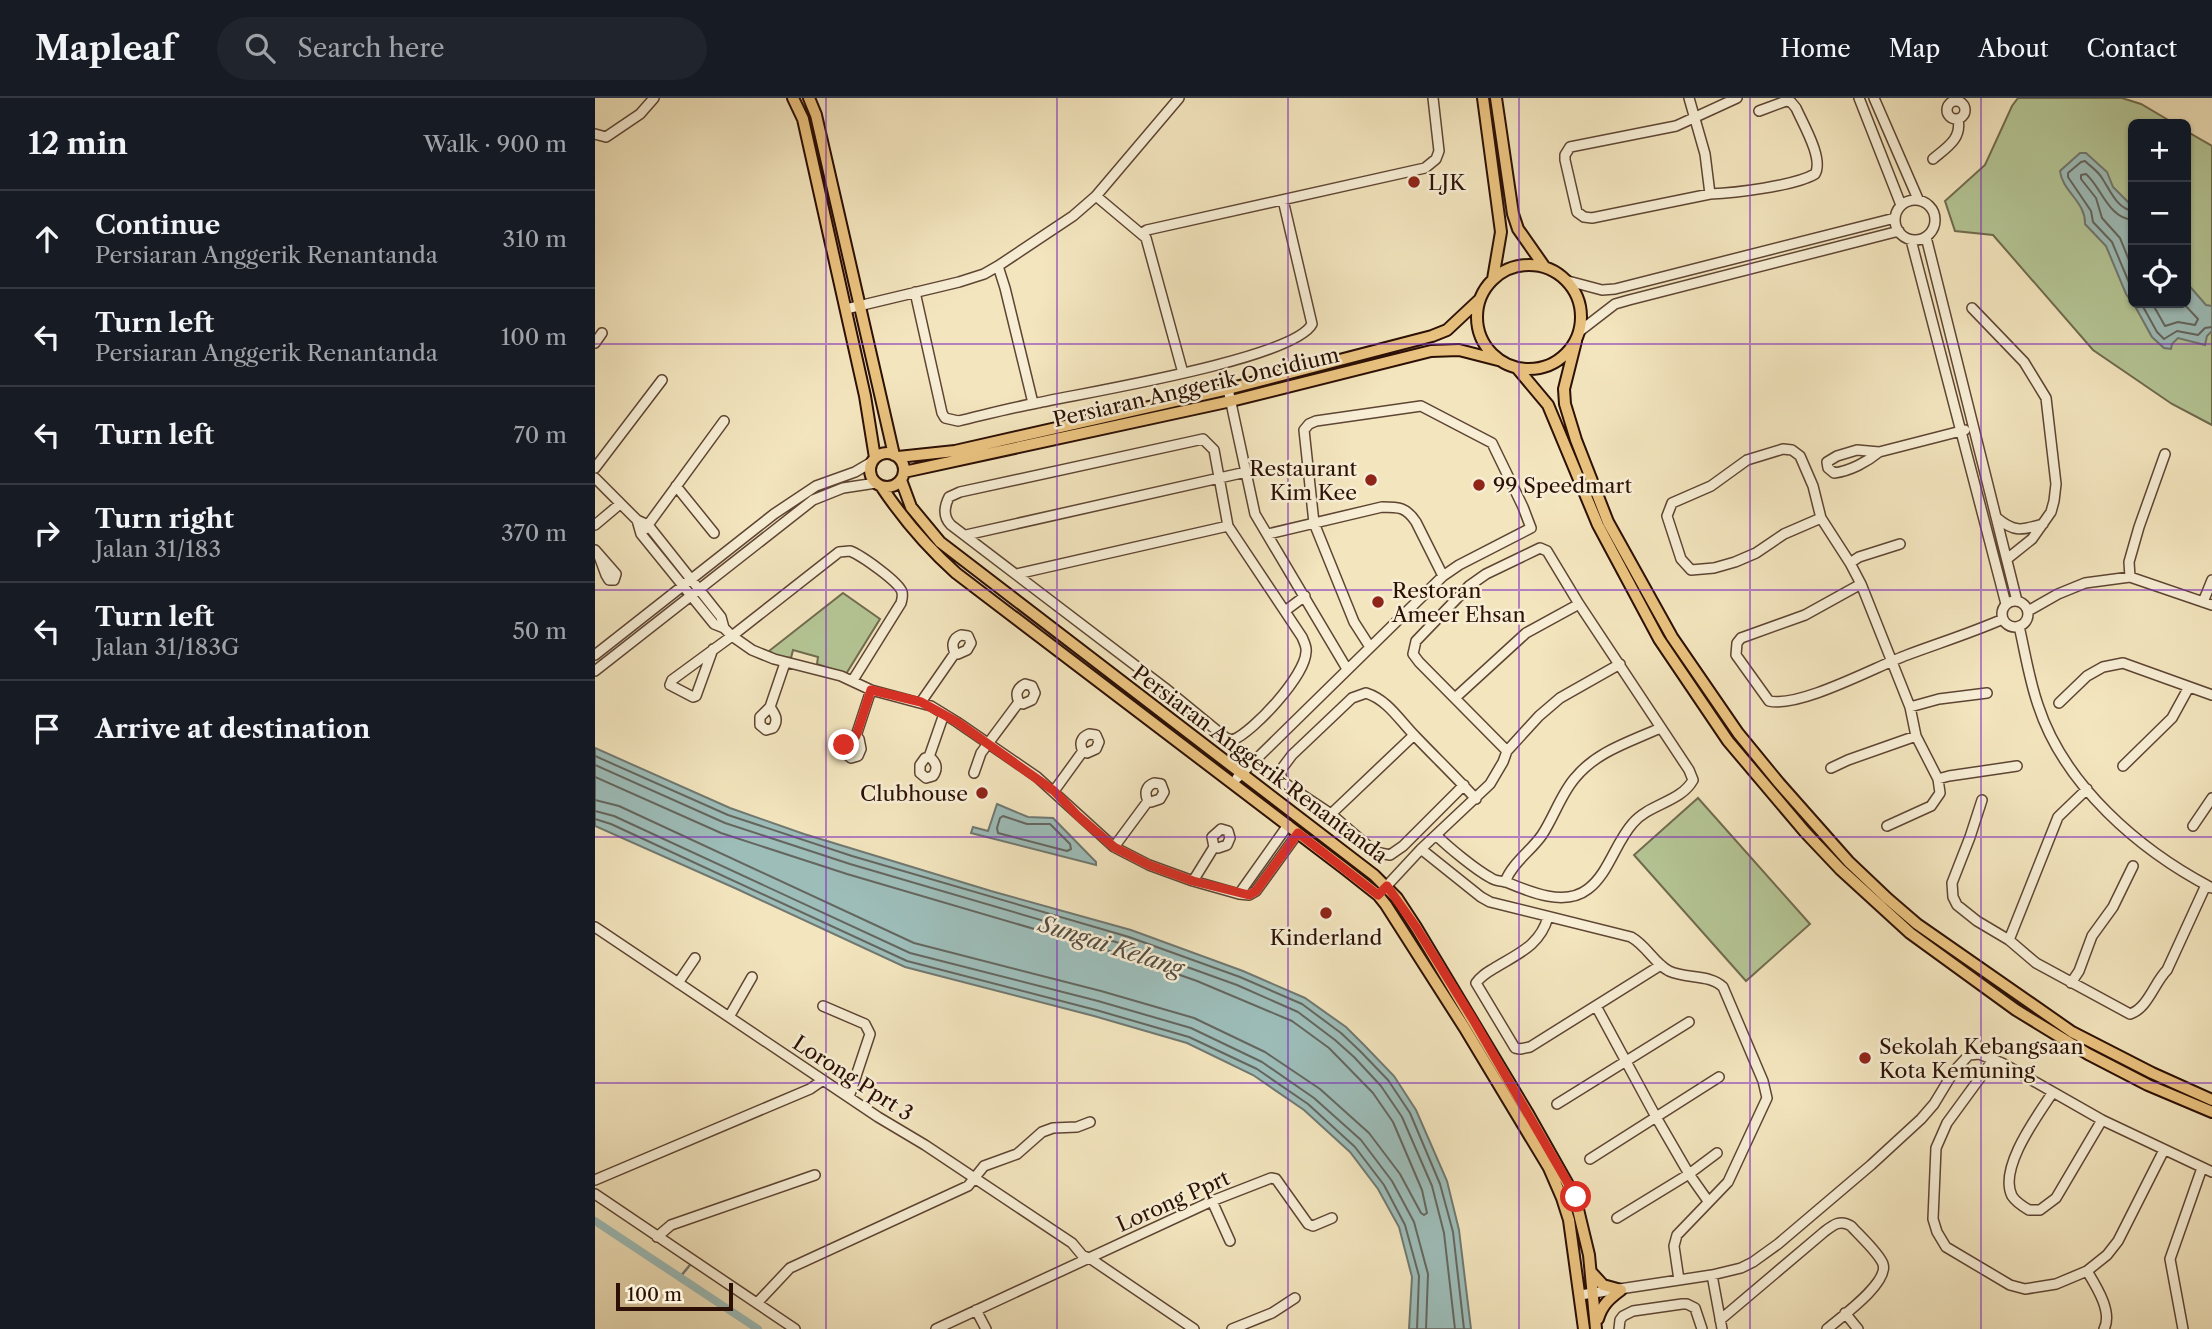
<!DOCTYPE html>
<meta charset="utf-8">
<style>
:root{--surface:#171b24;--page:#20242c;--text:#f1f3f6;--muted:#9ea1a6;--line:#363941}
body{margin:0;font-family:"Libre Caslon Text",serif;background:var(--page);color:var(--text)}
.controls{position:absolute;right:21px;top:21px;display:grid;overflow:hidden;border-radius:10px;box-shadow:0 2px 5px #0004}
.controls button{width:63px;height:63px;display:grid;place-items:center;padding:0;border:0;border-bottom:2px solid var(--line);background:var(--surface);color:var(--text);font:35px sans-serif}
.scale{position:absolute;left:21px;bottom:18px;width:117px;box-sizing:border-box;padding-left:7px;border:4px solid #2c1005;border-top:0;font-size:19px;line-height:24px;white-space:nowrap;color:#2c1005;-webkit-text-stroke:5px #f7eed5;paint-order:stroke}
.stop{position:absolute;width:21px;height:21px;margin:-16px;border:5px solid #d93025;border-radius:50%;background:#fff}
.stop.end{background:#d93025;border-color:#fff;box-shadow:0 2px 7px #0008}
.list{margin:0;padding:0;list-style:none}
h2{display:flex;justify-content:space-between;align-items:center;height:91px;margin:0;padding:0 28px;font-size:30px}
h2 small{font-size:23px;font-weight:400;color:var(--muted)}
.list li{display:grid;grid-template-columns:46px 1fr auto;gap:21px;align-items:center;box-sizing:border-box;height:98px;padding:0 28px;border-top:2px solid var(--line)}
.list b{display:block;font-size:26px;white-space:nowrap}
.list p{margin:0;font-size:23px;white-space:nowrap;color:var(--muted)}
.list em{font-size:23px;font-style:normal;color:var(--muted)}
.icon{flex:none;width:38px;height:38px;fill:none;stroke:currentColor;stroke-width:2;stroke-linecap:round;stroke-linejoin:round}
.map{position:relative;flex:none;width:1617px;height:1231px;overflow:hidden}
header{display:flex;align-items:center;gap:42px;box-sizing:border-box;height:98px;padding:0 35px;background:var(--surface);border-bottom:2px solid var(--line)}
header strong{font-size:33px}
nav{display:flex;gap:38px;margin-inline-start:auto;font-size:24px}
.search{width:490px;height:63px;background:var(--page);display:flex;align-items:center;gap:18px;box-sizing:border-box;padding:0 24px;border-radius:38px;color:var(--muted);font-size:26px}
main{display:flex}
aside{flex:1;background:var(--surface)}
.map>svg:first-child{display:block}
.green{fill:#b5c696;stroke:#706b4e;stroke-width:2}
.water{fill:#9dbdb9;stroke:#707871;stroke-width:2}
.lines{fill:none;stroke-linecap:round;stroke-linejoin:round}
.shore{stroke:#64665f;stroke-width:2}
.stream{stroke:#707871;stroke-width:2.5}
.canal{stroke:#9dbdb9;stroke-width:8}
.minor-casing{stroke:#5e4533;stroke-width:12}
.major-casing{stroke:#2c1005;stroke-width:14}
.minor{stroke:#f7eed5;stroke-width:9}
.major{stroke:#eac27f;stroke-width:10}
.route{stroke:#d93025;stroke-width:9}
.grid{fill:none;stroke:#7b2cbf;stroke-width:2;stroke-opacity:0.55}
.poi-dot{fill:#8f2418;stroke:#f7eed5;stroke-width:2.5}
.labels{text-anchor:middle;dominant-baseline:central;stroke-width:5;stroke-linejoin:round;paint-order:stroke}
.poi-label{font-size:21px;fill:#2c1005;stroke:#f7eed5;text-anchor:start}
.street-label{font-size:21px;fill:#2c1005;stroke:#f7eed5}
.water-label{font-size:23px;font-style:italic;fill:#544d44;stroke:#f7eed5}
</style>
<header>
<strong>Mapleaf</strong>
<div class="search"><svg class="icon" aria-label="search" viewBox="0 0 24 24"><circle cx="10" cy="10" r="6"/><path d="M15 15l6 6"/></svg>Search here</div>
<nav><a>Home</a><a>Map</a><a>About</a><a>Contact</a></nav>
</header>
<main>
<aside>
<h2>12 min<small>Walk · 900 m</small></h2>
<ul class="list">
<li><svg class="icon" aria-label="ahead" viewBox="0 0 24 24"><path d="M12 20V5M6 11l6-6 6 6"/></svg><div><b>Continue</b><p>Persiaran Anggerik Renantanda</p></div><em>310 m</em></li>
<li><svg class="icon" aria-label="left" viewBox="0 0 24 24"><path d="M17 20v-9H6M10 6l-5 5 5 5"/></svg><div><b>Turn left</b><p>Persiaran Anggerik Renantanda</p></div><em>100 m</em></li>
<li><svg class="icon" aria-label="left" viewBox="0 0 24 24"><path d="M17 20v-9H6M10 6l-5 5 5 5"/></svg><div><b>Turn left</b></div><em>70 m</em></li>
<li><svg class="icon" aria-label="right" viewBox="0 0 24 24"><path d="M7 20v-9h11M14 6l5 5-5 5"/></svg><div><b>Turn right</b><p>Jalan 31/183</p></div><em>370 m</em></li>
<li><svg class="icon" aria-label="left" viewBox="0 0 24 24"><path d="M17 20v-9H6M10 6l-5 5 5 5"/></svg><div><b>Turn left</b><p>Jalan 31/183G</p></div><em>50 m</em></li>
<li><svg class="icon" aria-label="arrive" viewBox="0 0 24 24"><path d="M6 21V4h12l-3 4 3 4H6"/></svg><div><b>Arrive at destination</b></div></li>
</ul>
</aside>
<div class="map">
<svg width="1617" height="1231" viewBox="0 0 1617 1231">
<rect width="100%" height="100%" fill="#f3e5be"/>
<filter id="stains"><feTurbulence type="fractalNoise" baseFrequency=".00286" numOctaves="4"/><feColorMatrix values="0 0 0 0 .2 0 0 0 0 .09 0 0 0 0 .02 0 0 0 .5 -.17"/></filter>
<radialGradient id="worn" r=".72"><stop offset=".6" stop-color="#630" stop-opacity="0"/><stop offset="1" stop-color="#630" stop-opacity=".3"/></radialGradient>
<!-- green -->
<path class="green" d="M1423,0H1527L1546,6L1580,26H1538V205H1591V33L1617,48V327L1577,306L1498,252L1398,137L1360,133L1350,103L1390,67L1417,8Z
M248,495L285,521L251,576L222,566L223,559L198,552L196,560L183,558L174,553Z
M1103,700L1215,826L1151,883L1039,757Z"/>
<!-- water -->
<path class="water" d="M1485,55H1491L1512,74L1518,89L1538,109V205H1591V184L1611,207L1617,208V233L1612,238L1610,247L1583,240L1577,246L1576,251L1569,250L1557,239L1541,210L1531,196L1511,148L1490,126C1491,104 1467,93 1465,73Z
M0,650L135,710L209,736L396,793L536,832L648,873L710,900L751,929L770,948L799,978L821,1012L852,1083L864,1132L876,1231H814L817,1179L804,1129L783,1091L755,1054L709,1012L658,977L592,945L499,918L310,869L142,791L0,728Z
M402,706L433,719L458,720L501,764V767L376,735L378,729L393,733Z"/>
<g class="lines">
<!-- shore -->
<path class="shore" d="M1538,113C1522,111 1515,92 1507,80C1503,73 1495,68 1490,63L1486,64L1473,75V79L1496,113L1498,124L1517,144L1538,194
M1538,122C1513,120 1507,90 1491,76L1486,77V81L1501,100L1507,120L1525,140L1538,172
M1546,205L1562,234L1569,241L1582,233L1603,237L1610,230L1617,229
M1557,205L1570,228L1583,224L1600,227L1603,221L1588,205
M0,658L133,717L257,758L534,839L645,879L707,906L746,935L765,953L793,982L815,1015L845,1086L858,1134L869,1231
M0,667L130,725L255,766L531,847L642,887L703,914L740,942L759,959L786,988L807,1019L837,1088L849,1135L860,1231
M0,679L126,735L252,776L528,857L602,883L697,923L734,950L778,995L798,1024L827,1092L832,1115L829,1117L826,1115L805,1076L774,1035L725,991L670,954L599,920L506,893L319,845L24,708L0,702
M0,713L19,718L315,855L503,903L596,930L667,964L719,1000L766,1042L797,1083L819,1124L833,1176L831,1231
M408,718L432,726H455L475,746L476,751L472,753L403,735L402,730L405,720Z
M0,721L16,726L312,863L501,912L594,939L662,971L713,1006L760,1049L789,1087L810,1127L824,1178L822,1231"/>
<!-- stream -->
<path class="stream" d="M85,1179L95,1167"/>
<!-- canal -->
<path class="canal" d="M0,1123L163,1231"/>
<defs>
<path id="minor" d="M1094,0L1110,56L1115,96
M1142,0L1081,28L975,49L970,57V62L982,114L989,119L997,120L1115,96C1140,95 1199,88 1220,76C1229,61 1208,26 1201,10L1196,4L1191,3L1164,13
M1264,0L1306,107
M1279,0L1323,101
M1352 12a9 9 0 1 1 18 0a9 9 0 1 1-18 0Z
M0,36L11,39L45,16L59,0
M1338,61C1352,49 1367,41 1363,21
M501,98L551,140L588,275
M1300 122a20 20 0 1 1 40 0a20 20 0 1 1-40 0Z
M547,135L552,132L830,70L841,61L844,53L838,0
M1331,139L1422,503
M1316,142L1411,506
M403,168L410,190L438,305
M973,183L1007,192L1020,191L1300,120
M320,194L347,315L350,320L363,323C389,317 415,310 442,305C487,295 699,261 717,226L688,102
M1377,210L1429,264L1451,300L1461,386L1459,403L1456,414L1437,441L1412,461
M251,211L364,184L389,176L403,168L478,118L501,98L584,0
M985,233L1020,206L1034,202L1304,133
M0,245L7,235
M633,291L660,416L752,571
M608,341L619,352L633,428L707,539C709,544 712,549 711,554C710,578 659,633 638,642L631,640L570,590L356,427C348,419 349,409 354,399L365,394Z
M1284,354C1272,364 1255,373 1239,375L1233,370L1232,364L1242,358L1262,352L1284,354L1370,332
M0,370L67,282
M0,380L42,422L53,427L126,519L129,530
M81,388L119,435
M1226,420L1189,436L1161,455L1140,464L1119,470L1096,472L1086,461L1072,418L1077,405L1116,388L1152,362L1188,351L1197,352L1205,358L1218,388L1226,420L1255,465L1266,486L1315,609L1321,638L1343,681L1345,695L1336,708L1292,728
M1402,420C1420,435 1427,432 1448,426
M42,422L46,436L119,526L129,530L137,538L157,552L179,561L246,578L276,592L336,608L362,624L442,679L519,749L554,767L598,783L644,796
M0,427L25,406
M50,431L129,323
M673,436L787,409C804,409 811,409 821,424L848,478
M371,437L651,374
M0,452L21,476L19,482H14L11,477L4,458
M1255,465L1264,459L1305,446
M422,476L633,428
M1535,479L1534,464L1544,429L1570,356
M1266,486L1210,517L1146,540L1142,545L1141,557L1174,603C1205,610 1280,569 1312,557C1344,545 1376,535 1408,521
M1407 516a13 13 0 1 1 26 0a13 13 0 1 1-26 0Z
M1608,504L1617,482
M690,513L710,498
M1433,513L1463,496L1490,485L1535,479L1617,507
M1424,528C1430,554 1434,581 1443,607C1469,687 1544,752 1617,790
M118,551L101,598L98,599L75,587L77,582L137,538L244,454L255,453C266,457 304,484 307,494C308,499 307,501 306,505L258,582
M0,557L179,416L221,388L260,374L277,364
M0,573L218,402L248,390L281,385
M860,600L931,535L984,506
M326,604L360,555C356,547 358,540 366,537L373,538L376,545L372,552L363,556L360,555
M1464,605L1492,578L1508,569L1528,565L1617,597
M175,609C180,616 184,622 178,630L171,632L165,627V619L175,609L190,565
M1315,609L1344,601L1392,595
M261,638L264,641L266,651L263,658L256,660L250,655L249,647L255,640L261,638L276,592
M334,659C342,664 343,671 338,678L331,680L325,675V667L330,660L334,659L349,616
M1528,668L1577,620L1594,589
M1236,670L1253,662L1321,638
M379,675L386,655L424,604C420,596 422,590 430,586L437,588L440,595L437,602L428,606L424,604
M642,680L848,478L864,467L936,430L928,409L897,345L826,308L721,323L714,326L709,332L719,425L759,524L775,549
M1343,681L1354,678L1422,668
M869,687L808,748L795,757L780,754L736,716L694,688L687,683L685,673L697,657L757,600L771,595C793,602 805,623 820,638C840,659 861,679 881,701
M459,693L488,653C484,646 486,639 494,636L501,637L504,644L501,651L492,655L488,653
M1387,702L1375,739L1357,785L1358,799L1362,807L1382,823L1414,842L1441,865L1535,916C1553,910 1559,885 1572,872L1611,787
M736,716L819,637
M693,727L644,796L654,797L661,793L703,735
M1598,728L1617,700
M841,737C853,749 881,772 896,780C900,783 906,783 911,784C935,794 970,809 993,791C1014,775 1020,745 1038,725C1054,706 1086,704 1098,682L1094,672L984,506L952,453L945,450L891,476L874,488L821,543L818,556L824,564L912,653
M519,749L553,703C549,695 551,688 559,685L566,686L569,694L565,701L556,704L553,703
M826,751L886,799L895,804L1036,839C1052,848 1059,865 1074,873C1091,881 1115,876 1128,889L1168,983L1172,1000L1133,1084L1082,1137L1079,1148L1084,1182
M598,783L619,749L617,739L626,731L633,733L635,740L632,747L623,750L619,749
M910,784C917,765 936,753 947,737C959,719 966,696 980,680C1002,653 1035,644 1065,630
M787,793L826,751L895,686L908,664L912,653L944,618L965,600L1025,566
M953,819C945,848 922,856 898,871C891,875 886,878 881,885L920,950L925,951L935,949L1066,867
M0,829L283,1019L330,1047L477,1145L487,1157L496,1161L599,1231
M1414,842L1463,719L1492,691
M83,885L100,860
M1476,885L1484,873L1497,838L1518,809L1538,768
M228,908L270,926L275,936L254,999
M1001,908L1061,1019L1094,1076L1113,1103
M134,919L157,879
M1398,962L1352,1025L1341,1050L1338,1121L1342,1134L1351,1149L1415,1187L1430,1191L1461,1186L1492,1173L1512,1157L1523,1143L1569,1052
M1458,994C1443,1017 1403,1070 1417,1098C1421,1104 1427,1108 1434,1112H1445L1461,1100L1507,1022
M962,1006L1094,924
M995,1061L1124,979
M0,1082L215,991L228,982
M0,1096L200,1231
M617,1103L635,1143
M1022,1120L1094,1076L1122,1055
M62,1139L76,1127L220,1077
M1492,1173C1501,1188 1518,1214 1509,1231
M1117,1177L1127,1231
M985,1197L1117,1177L1146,1170L1158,1164L1183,1146L1276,1067L1326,1021L1339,1006L1359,973L1374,957L1384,956L1407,965L1507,1022L1617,1074
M162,1205L195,1170L373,1088L389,1068L422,1056L447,1034L458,1030L482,1029L495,1024
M381,1212L391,1231
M1250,1215L1263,1231
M1125,1222L1229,1134C1238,1127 1245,1121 1256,1128C1264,1137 1284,1155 1288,1166C1294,1185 1246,1219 1232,1231
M341,1231L617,1103L676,1080L681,1081L713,1126L718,1128L737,1120
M637,1231L677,1215L700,1200
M1024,1231L1025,1222L1028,1218L1038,1213L1087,1206H1092L1100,1210L1107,1231
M1588,1231L1575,1161L1607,1070"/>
<path id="major" d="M198,0L208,21L270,298L280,360
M214,0L221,17L299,357
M888,0L906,134L898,181
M901,0L918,116L923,131L949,168
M882 219a52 52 0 1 1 104 0a52 52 0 1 1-104 0Z
M981,243L969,291L970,306L981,342L1013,424L1077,539L1143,635L1184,685L1253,763L1293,801L1322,826L1477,934L1557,975L1617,1002
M922,270L953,307L1003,427L1064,541L1133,643L1210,734L1245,771L1315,835L1421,912L1493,956L1553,987L1617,1014
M275 372a17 17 0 1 1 34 0a17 17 0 1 1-34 0Z
M303,359L360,353L633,291L837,238L852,232L884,202
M309,374L636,303L836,253L864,252L903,262
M306,382L316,409L345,444L779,777L802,800L821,829L932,1014L980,1099L994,1157L1001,1231
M286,388C308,421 332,449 361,475L750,771L783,797L791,807L869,929L954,1070L967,1100L974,1122L989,1231
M997,1175L1008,1187L1026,1192
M1003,1221C1007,1207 1014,1201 1026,1192"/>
</defs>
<!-- minor casing -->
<use href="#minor" class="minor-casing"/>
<!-- major casing -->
<use href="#major" class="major-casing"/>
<!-- minor -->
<use href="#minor" class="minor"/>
<!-- major -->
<use href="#major" class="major"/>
</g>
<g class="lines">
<!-- route -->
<path class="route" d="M249,647L256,640L261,638L276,592L326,604L362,624L459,693L483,718L519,749L554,767L598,783L654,797L661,793L703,735L783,797L792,788L821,829L879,923L981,1099"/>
</g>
<!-- grid -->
<path class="grid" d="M231,0V1231M462,0V1231M693,0V1231M924,0V1231M1155,0V1231M1386,0V1231M0,246H1617M0,492H1617M0,739H1617M0,985H1617"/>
<!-- markers -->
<g class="poi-dot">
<circle cx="819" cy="84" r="7"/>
<circle cx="776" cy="382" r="7"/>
<circle cx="884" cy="387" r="7"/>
<circle cx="783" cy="504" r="7"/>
<circle cx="387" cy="695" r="7"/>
<circle cx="731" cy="815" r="7"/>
<circle cx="1270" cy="960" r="7"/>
</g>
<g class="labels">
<!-- poi labels -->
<g class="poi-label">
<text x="833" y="84">LJK</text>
<text x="762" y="370" text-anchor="end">Restaurant<tspan x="762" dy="24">Kim Kee</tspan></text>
<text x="898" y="387">99 Speedmart</text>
<text x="797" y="492">Restoran<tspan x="797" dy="24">Ameer Ehsan</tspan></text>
<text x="373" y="695" text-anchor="end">Clubhouse</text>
<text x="731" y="839" text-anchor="middle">Kinderland</text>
<text x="1284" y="948">Sekolah Kebangsaan<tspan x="1284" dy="24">Kota Kemuning</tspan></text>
</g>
<!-- street labels -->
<g class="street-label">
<text transform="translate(601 289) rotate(-13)">Persiaran Anggerik Oncidium</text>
<text transform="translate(665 666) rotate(37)">Persiaran Anggerik Renantanda</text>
<text transform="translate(258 980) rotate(33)">Lorong Pprt 3</text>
<text transform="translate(578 1103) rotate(-24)">Lorong Pprt</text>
</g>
<!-- water labels -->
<g class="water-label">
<text transform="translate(516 848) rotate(18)">Sungai Kelang</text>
</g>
</g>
<rect width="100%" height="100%" filter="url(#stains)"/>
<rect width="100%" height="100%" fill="url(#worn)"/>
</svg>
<div class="controls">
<button>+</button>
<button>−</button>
<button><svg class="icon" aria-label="locate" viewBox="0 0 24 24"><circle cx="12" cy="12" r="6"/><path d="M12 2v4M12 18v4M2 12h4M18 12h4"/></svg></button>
</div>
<div class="scale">100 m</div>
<div class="stop" style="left:981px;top:1099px"></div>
<div class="stop end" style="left:249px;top:647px"></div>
</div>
</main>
